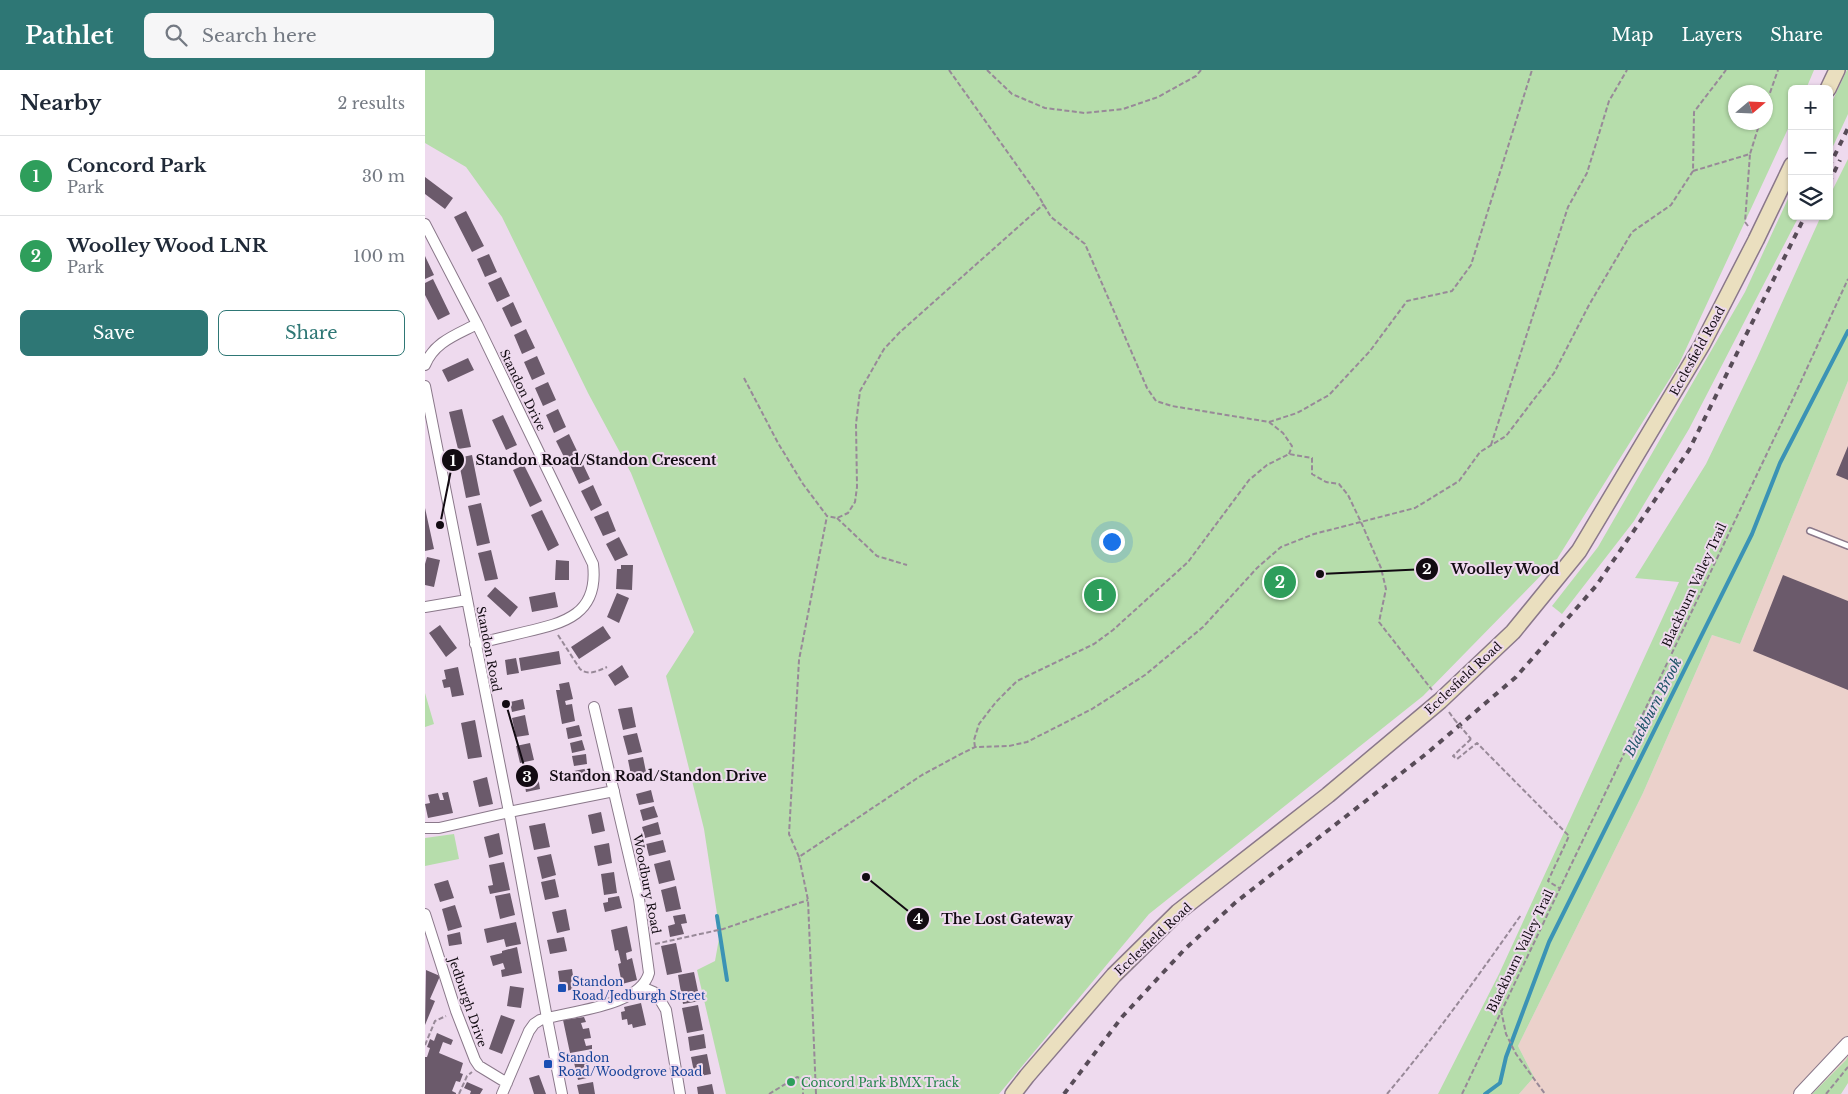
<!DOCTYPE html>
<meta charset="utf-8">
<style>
:root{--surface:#fff;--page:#f6f6f7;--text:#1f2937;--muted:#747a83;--line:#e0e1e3;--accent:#2e7775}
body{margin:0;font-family:"Libre Baskerville",serif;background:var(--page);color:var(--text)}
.controls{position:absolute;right:15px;top:15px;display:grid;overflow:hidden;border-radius:8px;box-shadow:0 1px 4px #0004}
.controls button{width:45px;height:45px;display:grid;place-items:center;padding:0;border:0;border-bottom:1px solid var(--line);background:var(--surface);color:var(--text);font:25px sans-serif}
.compass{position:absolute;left:1303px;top:15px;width:45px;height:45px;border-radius:50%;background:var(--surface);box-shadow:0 1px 4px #0004;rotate:71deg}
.you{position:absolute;left:686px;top:471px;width:18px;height:18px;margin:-12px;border:4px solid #fff;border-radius:50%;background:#1a73e8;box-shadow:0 0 0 8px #1a73e833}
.badge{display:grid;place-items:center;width:32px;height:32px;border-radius:50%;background:var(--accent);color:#fff;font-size:16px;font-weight:700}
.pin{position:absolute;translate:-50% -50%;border:2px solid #fff;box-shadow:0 1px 5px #0006}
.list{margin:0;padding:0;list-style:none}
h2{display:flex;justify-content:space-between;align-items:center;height:65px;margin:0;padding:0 20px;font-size:21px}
h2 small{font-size:16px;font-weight:400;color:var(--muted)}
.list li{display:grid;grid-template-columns:32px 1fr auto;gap:15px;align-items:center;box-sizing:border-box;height:80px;padding:0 20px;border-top:1px solid var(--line)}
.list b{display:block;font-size:19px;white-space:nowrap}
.list p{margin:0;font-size:16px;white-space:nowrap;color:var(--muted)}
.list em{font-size:16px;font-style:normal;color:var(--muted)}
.actions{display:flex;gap:10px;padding:15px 20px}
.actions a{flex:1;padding:11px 0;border:1px solid var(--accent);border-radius:8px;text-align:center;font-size:18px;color:var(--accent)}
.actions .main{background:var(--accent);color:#fff}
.icon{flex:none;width:28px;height:28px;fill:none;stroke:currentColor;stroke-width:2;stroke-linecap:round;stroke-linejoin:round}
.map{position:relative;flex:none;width:1423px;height:1024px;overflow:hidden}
header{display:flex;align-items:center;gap:30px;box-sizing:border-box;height:70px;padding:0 25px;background:var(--accent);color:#fff}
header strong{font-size:24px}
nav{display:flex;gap:28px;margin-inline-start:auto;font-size:18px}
.search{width:350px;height:45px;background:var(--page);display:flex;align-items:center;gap:12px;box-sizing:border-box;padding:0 18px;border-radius:8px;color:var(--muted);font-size:19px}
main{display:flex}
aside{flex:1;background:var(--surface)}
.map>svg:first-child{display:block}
.industrial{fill:#ebd1cb}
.green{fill:#b6ddab;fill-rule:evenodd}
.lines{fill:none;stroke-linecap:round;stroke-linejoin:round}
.stream{stroke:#3b93b5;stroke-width:4}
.building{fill:#6b5a6b}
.service-casing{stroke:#8a788a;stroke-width:8}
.minor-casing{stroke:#8a788a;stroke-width:12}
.tertiary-casing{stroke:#8a788a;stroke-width:16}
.secondary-casing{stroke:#8a788a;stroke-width:18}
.path{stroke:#988998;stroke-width:2;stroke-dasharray:5 2.5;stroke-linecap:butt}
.service{stroke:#fff;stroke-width:5}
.minor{stroke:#fff;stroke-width:10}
.tertiary{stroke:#fff;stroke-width:14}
.secondary{stroke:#eadfbf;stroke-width:15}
.rail{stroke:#584c58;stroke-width:4;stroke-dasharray:6 6;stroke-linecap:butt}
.path-bridge{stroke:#988998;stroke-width:2;stroke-dasharray:5 2.5;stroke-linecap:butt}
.transit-dot{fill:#1a4fb4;stroke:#eedaee;stroke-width:2}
.leisure-dot{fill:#2e9e5b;stroke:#eedaee;stroke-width:2}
.labels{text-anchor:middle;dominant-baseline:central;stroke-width:4;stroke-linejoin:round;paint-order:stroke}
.street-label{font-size:12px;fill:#120b12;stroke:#eedaee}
.transit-label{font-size:12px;fill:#164399;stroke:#eedaee;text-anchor:start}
.leisure-label{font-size:12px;fill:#27864d;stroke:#eedaee;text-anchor:start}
.water-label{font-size:14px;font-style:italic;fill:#215568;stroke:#eedaee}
.leader{fill:none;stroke:#120b12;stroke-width:2}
.callout-dot{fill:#120b12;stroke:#eedaee;stroke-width:2}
.mark-label{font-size:15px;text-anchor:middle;font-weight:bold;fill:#fff}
.callout-label{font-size:14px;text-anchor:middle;font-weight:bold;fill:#120b12;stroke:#eedaee;stroke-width:4;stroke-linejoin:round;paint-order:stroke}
</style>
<header>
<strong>Pathlet</strong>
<div class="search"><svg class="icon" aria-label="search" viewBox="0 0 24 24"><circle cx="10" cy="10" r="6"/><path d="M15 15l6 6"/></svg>Search here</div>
<nav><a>Map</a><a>Layers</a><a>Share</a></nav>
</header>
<main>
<aside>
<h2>Nearby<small>2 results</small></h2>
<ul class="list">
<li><span class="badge" style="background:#2e9e5b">1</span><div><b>Concord Park</b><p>Park</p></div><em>30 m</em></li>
<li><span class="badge" style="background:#2e9e5b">2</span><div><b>Woolley Wood LNR</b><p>Park</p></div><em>100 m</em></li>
</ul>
<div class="actions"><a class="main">Save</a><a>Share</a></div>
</aside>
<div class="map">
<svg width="1423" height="1024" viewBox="0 0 1423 1024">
<rect width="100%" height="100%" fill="#eedaee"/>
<!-- industrial -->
<path class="industrial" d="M1423,311V986L1421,990L1387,1024H1094L1109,1007L1093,976L1218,723L1287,565L1315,574Z"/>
<!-- green -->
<path class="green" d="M0,0H1389L1381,19H1367V50L1254,294L1132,489L998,626L724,844L574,1024H301L272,900L290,891L295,863L279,759L241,606L269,562L206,403L163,323L77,147L41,97L0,73ZM1310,22H1340V52H1310Z
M1422,0H1423V44L1404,85V38Z
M1423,89V311L1315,574L1287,565L1218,723L1093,976L1109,1007L1094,1024H1013L1074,904L1254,512L1210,508L1281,394L1332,288L1396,146H1404V127Z
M1367,120V146H1374L1264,359L1209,451L1137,544L1127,536L1173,477L1320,222Z
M0,623L9,654L0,657Z
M29,764L34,789L0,796V768Z
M1423,986V1013L1416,1024H1387L1421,990Z"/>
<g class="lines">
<!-- stream -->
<path class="stream" d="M292,846L302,910
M1060,1024L1075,1013L1081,987L1124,872L1327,464L1355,393L1423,261"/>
</g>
<!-- building -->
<path class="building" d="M0,107L28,128L20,139L0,124Z
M41,141L59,176L47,182L29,147Z
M64,184L72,202L60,207L52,189Z
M0,186L9,205L0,209Z
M76,207L85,226L72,232L63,213Z
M8,209L25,244L13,250L0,225V213Z
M88,232L97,252L86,257L77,238Z
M101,259L110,278L97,284L89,265Z
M112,286L120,304L107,310L99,292Z
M43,288L49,300L23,312L17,300Z
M123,312L131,330L118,336L110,318Z
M37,339L46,377L33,379L24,342Z
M133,339L141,357L129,363L121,345Z
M78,345L92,375L81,380L67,350Z
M144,364L153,383L140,389L131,371Z
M1423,376V410L1411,405Z
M47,385L55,425L41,428L33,388Z
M156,390L165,409L154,414L145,395Z
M99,395L117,431L105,437L88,400Z
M168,415L177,435L166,441L156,421Z
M56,433L65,473L52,476L43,436Z
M0,438L9,479L0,481Z
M117,440L134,475L123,481L106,445Z
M183,441L191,461L178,466L169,447Z
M194,467L203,485L190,491L181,474Z
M66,480L73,509L60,511L53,483Z
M2,487L15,490L9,517L0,515V494Z
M131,490L144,491V510H130Z
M196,495H208L207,520L191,519L192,499H196Z
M1358,505L1423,531V620L1328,581Z
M70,517L93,537L85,547L62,526Z
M130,522L133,537L107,542L104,527Z
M192,523L204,528L194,553L182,547Z
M15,555L32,578L21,587L4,563Z
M178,556L186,568L154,589L146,577Z
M134,581L136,594L96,601L94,588Z
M91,588L94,603L82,605L80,590Z
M197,595L204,607L190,616L183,605Z
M33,597L39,625L27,627L25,617L19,618L17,610L21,609L19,600Z
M144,612L148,629L140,631L141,635L147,634L150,651L137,654L131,620H135L134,614Z
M98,629L100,639L87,642L85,632Z
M207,637L211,657L198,660L193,639Z
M100,645L104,665L91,667L87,648Z
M50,650L57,687L43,689L36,653Z
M154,655L157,666L143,669L141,658Z
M212,663L217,682L203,685L198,666Z
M157,670L160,680L147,683L145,673Z
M105,673L109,690L95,693L91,676Z
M161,684L162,694L149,696L147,686Z
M218,687L222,707L207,710L203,690Z
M164,698L166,709L151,712L149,701Z
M112,700L115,719L101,722L98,703Z
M62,707L68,734L54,737L48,711Z
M226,720L229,732L214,735L211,724Z
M23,722L28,743L3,748L0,734L5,733L3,725L13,723L15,730H19L17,723Z
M229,736L233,747L218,751L215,740Z
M176,742L180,761L167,764L163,745Z
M233,752L236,764L220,768L217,757Z
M120,753L125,777L109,780L104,756Z
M74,763L78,784L64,788L59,767Z
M238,770L241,782L224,786L221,774Z
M184,773L187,793L173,796L169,776Z
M126,784L131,805L117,809L112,787Z
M245,790L250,810L234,814L229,794Z
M79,792L85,820L65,824L63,816L68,815L64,795Z
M189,802L192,823L179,825L176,804Z
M130,809L134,827L120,830L116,812Z
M23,810L29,828L15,832L9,814Z
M251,816L256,839L241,842L236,820Z
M85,823L90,845L75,849L70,826Z
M194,826L197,838L180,842L178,833L183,832V828Z
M30,835L37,857L23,861L17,839Z
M141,839L145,860L132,863L127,842Z
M260,844L262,853L256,854L259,864L245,867L243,856L250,854L248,846Z
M91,852L96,874L81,877L79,869L62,873L59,859Z
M202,856L207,881L201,883L202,890L207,888L212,910L197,914L193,894L196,893L193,880L190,881L186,860Z
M35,862L37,874L24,876L22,865Z
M139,867L142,881L125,884L122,870Z
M251,873L257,902L242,905L236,876Z
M92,877L97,903L77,907L76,900L80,899L78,893L68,896L65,886L77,883V881Z
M147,899L150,919L136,922L133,901Z
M1,900L15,906L5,929L10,931L0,955Z
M269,902L275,931L258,934L253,905Z
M85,916L99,918L96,938L82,936Z
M216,933L221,955L208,958L207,954L203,955L202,949L197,950L196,942L200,941L199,937Z
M273,935L278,960L262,963L257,938Z
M76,945L90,950L77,984L64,979Z
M159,947L161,952L156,953L158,959L164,958L166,968L159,969L161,976L167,975V979L145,983L138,950Z
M12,963L28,970L26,975L18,972L14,983L38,993L35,1003L38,1004L35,1012L31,1011L27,1021L31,1023V1024H0V987H2L5,978L2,977L5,969L9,971Z
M279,964L281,978L265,981L263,967Z
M282,984L286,1004L270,1007L266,987Z
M161,985L166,1007L153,1010L148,988Z
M114,1005L121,1024H109L104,1008Z
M42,1012L58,1019L55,1024H45L46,1021L39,1018Z
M168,1012L170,1024H154L152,1015Z
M287,1014L289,1024H273L272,1017Z"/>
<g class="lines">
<defs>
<path id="service" d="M1385,461L1423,476"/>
<path id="minor" d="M0,154L52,254L168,494C174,544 140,553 100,562C83,566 67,570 50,574
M0,295C9,272 31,265 52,254
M0,316L84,742L122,948L137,1024
M0,537L42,530
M0,758H14L84,742L189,721
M0,844L31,941L50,990L54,996L82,1013
M217,917L231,923L241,940L255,1024
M77,1024L104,961L109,954L115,950C144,941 215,937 224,903L214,829L169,637"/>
<path id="tertiary" d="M1376,1024L1423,974"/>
<path id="secondary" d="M1403,19L1412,0
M588,1024L602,1006L689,905L753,842L903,725L1015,631L1088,562L1154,481L1277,275L1331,170L1367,95"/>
</defs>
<!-- service casing -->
<use href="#service" class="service-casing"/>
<!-- minor casing -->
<use href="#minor" class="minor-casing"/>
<!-- tertiary casing -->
<use href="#tertiary" class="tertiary-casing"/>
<!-- secondary casing -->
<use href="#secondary" class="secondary-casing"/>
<!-- path -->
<path class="path" d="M524,0L613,125L626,147L660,174L722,318L731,331L747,336L844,352L858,363L867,376L864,384
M562,0L587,24L620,38L660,43L698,39L733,27L771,6L776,0
M1340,37L1353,0
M1268,101L1325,84L1335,52
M1323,156L1320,152L1325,84
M319,308L353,373L378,414L402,446L412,448L423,443L430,432L432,417L431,354L435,321L459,279L475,262L619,134
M844,352L872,343L904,325L945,281L982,231L1027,221L1046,195L1107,0
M1066,375L1143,137L1162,103L1184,31L1202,0
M412,448L452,486L482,495
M133,565L155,599C163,606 173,601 182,597
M1024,642L1029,649
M1046,669L1028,686L1032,689L1052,673L1144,766L1123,811L1134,818
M550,677L549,670L554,654L571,632L592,611L669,574L688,560L763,492L824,410L842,395L864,384L887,388V404L901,412L914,414L923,425L936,452L956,498L961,519L954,552L1007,620
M374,787L364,764L374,590L402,446
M230,874L298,859L383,830
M1076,940L1081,964L1091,984L1120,1024
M0,975L10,951L21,946
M34,1024L42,1006L47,1002
M344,1024L372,1007L378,1009V1024
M391,1024L383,830L374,787L497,705L534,685L550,677L584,676L602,672L667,639L720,605L778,557L832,498L856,477L889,464L990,438L1034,411L1055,382L1081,366L1129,303L1164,235L1207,162L1246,135L1268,101L1269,42L1301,0
M962,1024C1010,967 1053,906 1096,845
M1037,1024L1366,333L1423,209
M1401,1024L1423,997"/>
<!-- service -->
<use href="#service" class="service"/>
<!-- minor -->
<use href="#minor" class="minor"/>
<!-- tertiary -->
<use href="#tertiary" class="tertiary"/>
<!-- secondary -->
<use href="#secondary" class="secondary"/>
<!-- rail -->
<path class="rail" d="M1404,97L1423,58
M1404,113L1415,90
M639,1024L697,947L759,880L811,832L1001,684L1091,607L1171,516L1264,380L1380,146"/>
<!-- path-bridge -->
<path class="path-bridge" d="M1029,649L1046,669"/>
</g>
<!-- markers -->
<g class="transit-dot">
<rect x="132" y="913" width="10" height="10" rx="2.5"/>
<rect x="118" y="989" width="10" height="10" rx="2.5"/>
</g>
<circle class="leisure-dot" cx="366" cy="1012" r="5"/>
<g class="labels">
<!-- street labels -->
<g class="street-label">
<text transform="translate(1272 281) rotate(-61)">Ecclesfield Road</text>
<text transform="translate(98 320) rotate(64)">Standon Drive</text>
<text transform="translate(1269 515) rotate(-65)">Blackburn Valley Trail</text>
<text transform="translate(64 579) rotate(79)">Standon Road</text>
<text transform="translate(1038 608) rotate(-43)">Ecclesfield Road</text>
<text transform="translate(222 814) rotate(79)">Woodbury Road</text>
<text transform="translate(728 869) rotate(-43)">Ecclesfield Road</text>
<text transform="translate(1095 881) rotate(-64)">Blackburn Valley Trail</text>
<text transform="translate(43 932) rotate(71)">Jedburgh Drive</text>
</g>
<!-- transit labels -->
<g class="transit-label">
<text x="147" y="911">Standon<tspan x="147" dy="14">Road/Jedburgh Street</tspan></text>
<text x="133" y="987">Standon<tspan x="133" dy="14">Road/Woodgrove Road</tspan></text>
</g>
<!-- leisure labels -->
<g class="leisure-label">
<text x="376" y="1012">Concord Park BMX Track</text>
</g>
<!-- water labels -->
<g class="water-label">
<text transform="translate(1228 637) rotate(-63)">Blackburn Brook</text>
</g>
</g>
<!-- callouts -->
<path class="leader" d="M15 455L28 390M895 504L1002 499M81 634L102 706M441 807L493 849"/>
<g class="callout-dot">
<circle cx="15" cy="455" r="5"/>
<circle cx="895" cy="504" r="5"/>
<circle cx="81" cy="634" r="5"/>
<circle cx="441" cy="807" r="5"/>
<circle cx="28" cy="390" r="12"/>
<circle cx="1002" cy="499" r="12"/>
<circle cx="102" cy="706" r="12"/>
<circle cx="493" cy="849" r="12"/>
</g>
<g class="mark-label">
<text x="28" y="396">1</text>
<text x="1002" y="504">2</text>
<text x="102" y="712">3</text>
<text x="493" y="854">4</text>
</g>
<g class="callout-label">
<text x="171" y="395">Standon Road/Standon Crescent</text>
<text x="1080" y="504">Woolley Wood</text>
<text x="233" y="711">Standon Road/Standon Drive</text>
<text x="582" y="854">The Lost Gateway</text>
</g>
</svg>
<div class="controls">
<button>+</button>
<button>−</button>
<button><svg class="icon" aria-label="layers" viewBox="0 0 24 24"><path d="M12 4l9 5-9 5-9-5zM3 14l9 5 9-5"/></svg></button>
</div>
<svg class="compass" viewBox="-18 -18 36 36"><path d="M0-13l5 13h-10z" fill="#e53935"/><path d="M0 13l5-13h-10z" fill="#747a83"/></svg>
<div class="you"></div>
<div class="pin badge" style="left:675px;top:525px;background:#2e9e5b">1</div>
<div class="pin badge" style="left:855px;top:512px;background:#2e9e5b">2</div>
</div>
</main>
